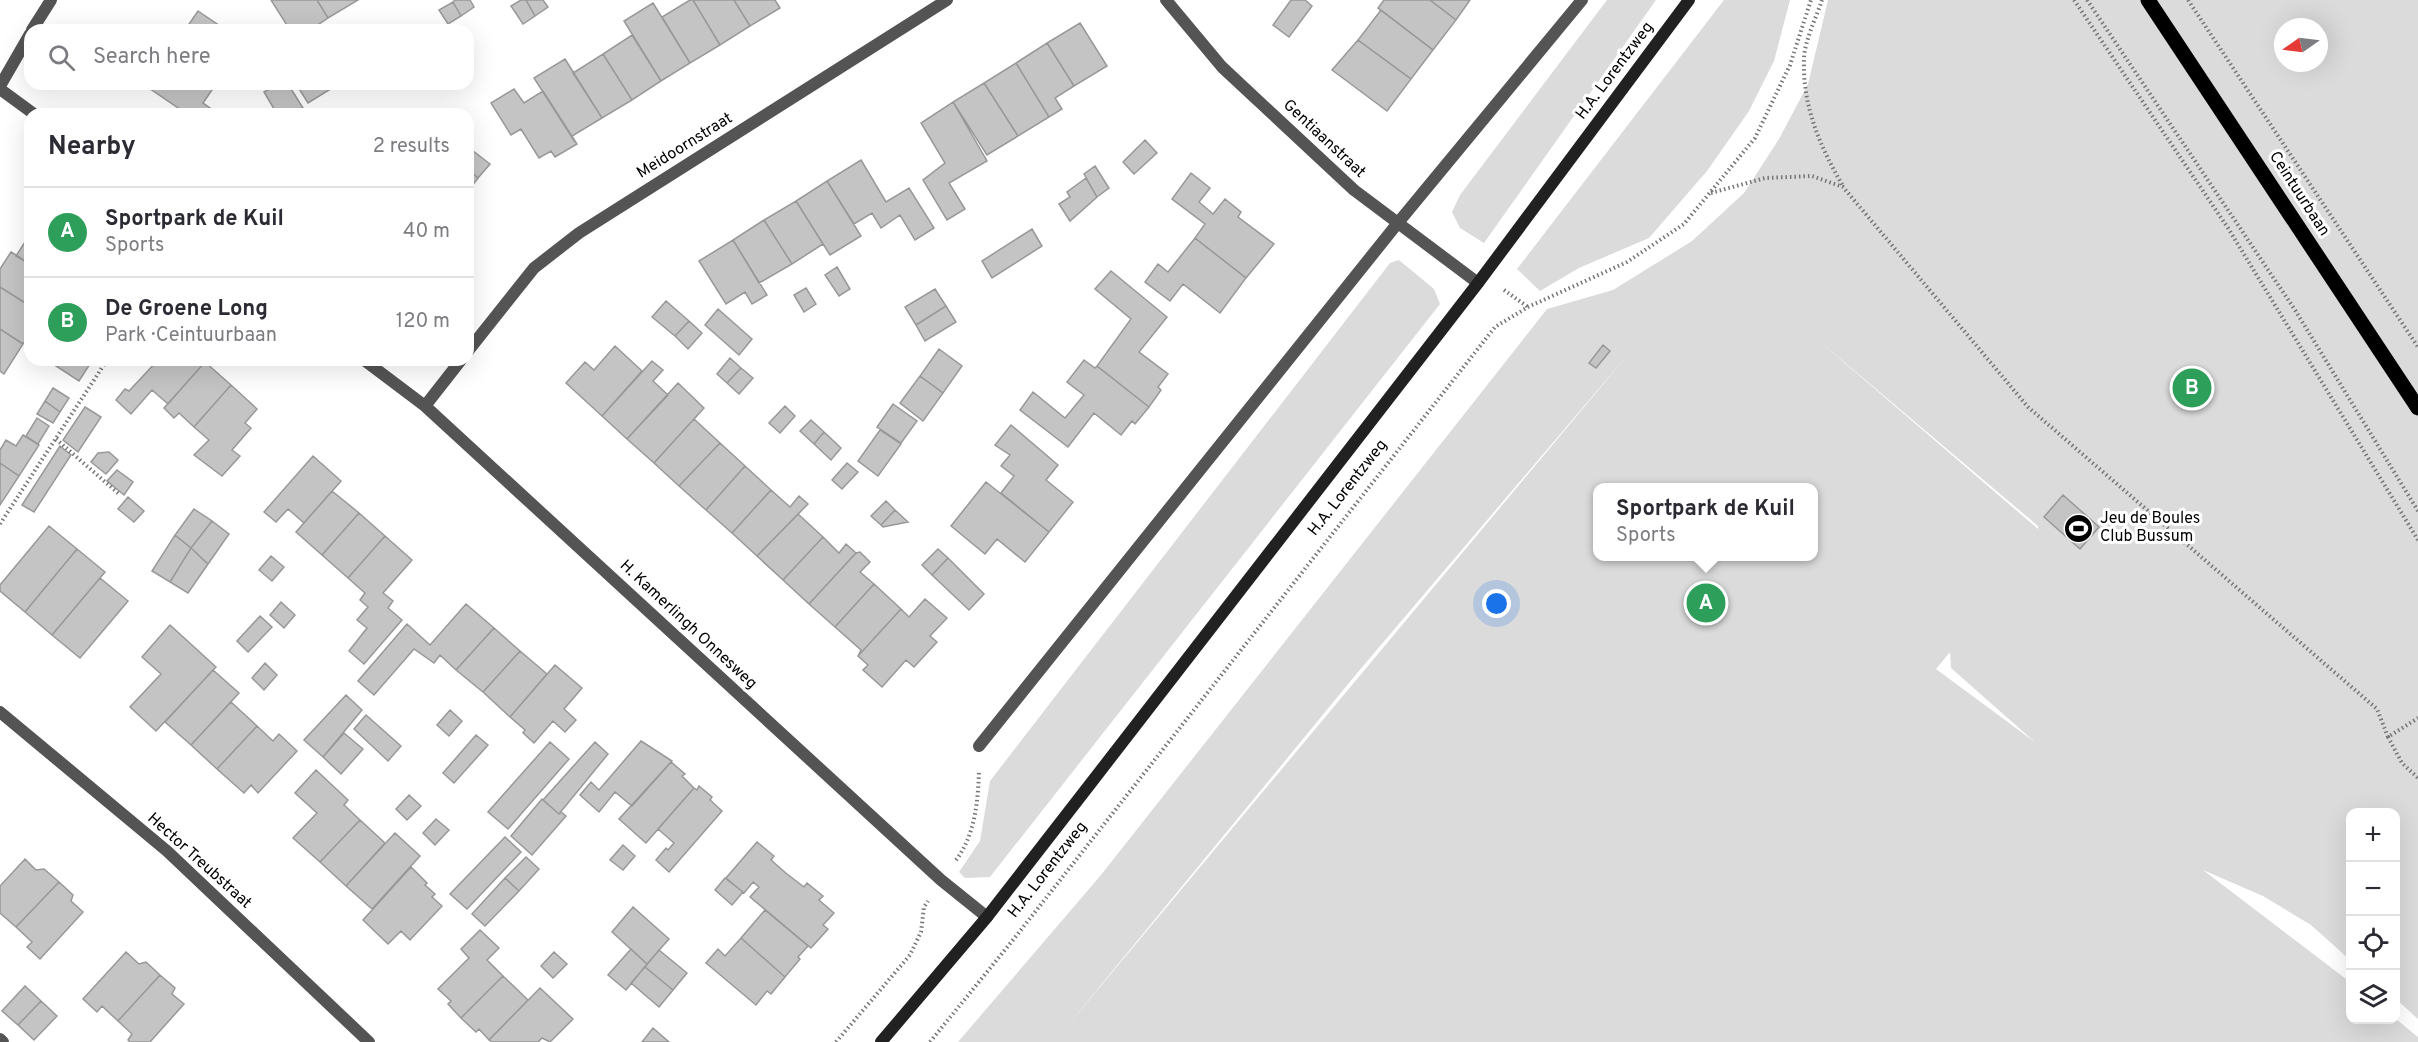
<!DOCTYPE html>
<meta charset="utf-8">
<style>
:root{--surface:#fff;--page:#f2f2f3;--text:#2b2b33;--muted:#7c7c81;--line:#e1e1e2;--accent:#000}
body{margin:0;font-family:Overpass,sans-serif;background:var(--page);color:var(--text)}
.controls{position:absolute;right:18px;bottom:18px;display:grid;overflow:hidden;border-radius:12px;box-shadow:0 6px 24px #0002}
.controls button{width:54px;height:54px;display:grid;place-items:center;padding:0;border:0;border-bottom:2px solid var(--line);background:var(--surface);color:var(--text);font:30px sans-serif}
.compass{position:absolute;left:2274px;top:18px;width:54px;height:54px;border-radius:50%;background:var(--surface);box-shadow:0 6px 24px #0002;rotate:256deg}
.you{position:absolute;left:1497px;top:604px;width:21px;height:21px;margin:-15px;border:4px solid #fff;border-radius:50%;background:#1a73e8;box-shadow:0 0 0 9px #1a73e833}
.badge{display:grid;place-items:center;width:39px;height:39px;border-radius:50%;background:var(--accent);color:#fff;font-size:20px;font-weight:700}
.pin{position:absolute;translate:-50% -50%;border:3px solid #fff;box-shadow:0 2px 6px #0006}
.popup{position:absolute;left:1593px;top:483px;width:225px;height:78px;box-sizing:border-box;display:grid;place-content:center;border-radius:12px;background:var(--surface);filter:drop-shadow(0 2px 4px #0005);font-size:20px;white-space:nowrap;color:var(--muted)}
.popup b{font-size:22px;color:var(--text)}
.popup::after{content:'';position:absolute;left:50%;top:100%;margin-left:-12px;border:12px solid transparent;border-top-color:var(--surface)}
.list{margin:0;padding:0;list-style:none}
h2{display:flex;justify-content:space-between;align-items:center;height:78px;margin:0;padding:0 24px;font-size:26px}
h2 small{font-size:20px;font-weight:400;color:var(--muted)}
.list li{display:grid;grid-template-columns:39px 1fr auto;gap:18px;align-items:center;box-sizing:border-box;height:90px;padding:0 24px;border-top:2px solid var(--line)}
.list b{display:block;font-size:22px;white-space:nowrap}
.list p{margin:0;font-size:20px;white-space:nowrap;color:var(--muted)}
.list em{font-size:20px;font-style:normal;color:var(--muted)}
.icon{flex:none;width:33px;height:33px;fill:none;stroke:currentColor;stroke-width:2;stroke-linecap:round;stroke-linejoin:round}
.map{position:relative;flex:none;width:2418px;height:1042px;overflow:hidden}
.search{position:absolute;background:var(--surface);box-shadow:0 6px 24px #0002;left:24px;top:24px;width:450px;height:66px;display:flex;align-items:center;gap:15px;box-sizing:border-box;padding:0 21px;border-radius:18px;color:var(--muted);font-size:22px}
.panel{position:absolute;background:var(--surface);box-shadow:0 6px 24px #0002;left:24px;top:108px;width:450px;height:258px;border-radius:18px}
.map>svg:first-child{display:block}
.green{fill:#dbdbdb;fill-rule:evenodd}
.building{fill:#c4c4c4;stroke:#989898;stroke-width:1.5}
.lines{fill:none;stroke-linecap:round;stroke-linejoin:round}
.primary-casing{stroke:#dbdbdb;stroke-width:18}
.path{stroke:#767676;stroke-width:4;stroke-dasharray:1.5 3;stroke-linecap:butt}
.lane{stroke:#545454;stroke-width:12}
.street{stroke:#545454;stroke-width:12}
.secondary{stroke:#212121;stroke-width:12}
.primary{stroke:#000;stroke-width:15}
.labels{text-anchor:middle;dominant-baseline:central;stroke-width:6;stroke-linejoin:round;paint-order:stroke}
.street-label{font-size:16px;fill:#000;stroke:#fff}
.poi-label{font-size:16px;fill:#000;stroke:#fff;text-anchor:start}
</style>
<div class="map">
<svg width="2418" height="1042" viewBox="0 0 2418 1042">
<rect width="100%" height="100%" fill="#fff"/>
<!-- green -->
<path class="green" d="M1607,0H1656L1484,243L1460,228L1452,212L1460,195Z
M1724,0H1790L1774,61L1749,111L1707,171L1649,238L1579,268L1540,291L1517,269Z
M1828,0H2418V1019L2396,999V812H2350V960L2311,925L2263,896L2203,870L2350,982V1020L2396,1019L2418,1037V1042H958L1101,875L1547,309L1613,290L1692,241L1744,193L1779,139L1808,84ZM2283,27H2319V63H2283ZM1811,334L2038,526V529ZM1635,346L1064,1030L1358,672ZM1598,488H1814V556H1598ZM1950,652L1951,668L2036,743L1936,669Z
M1399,260L1434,289L1440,304L990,877L965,878L959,872L980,841L990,781L1390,263Z"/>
<!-- building -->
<path class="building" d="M271,0H317L328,18L310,30H290Z
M317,0H358L328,18Z
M455,0H470L474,7L461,16L453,2Z
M521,0H526L535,16L523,24L511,6Z
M526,0H543L548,7L535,16Z
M690,0H693L720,45L690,63L662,17Z
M693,0H734L750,26L720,45Z
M734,0H775L780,8L750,26Z
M1291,0H1305L1312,6L1289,37L1273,25Z
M1384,0H1430L1456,20L1433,50L1378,8Z
M1430,0H1470L1456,20Z
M453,2L461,16L448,24L439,10Z
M653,3L690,63L661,81L624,21Z
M1381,10L1433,50L1411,79L1358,40Z
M198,11L220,26L217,30H185Z
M1080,23L1107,66L1074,86L1047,43Z
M632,35L661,81L632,100L603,54Z
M1358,40L1411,79L1387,111L1332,70Z
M1047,43L1074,86L1055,98L1062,109L1049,117L1016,63Z
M603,54L632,100L602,118L573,73Z
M565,59L602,118L572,136L575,142L534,78Z
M1016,63L1049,117L1018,136L984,83Z
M984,83L1018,136L987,155L953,102Z
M143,84H216L203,103L210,108L206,114H187Z
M277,84H288L303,108V114H277L264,92Z
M296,84H325L329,90L308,103Z
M514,89L524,103L543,91L577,144L555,157L551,151L539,158L521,129L511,135L491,103Z
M953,102L987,161L949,183L965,209L947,220L923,180L945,163L921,123Z
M1145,140L1157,153L1134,174L1123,162Z
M468,147L490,164L478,178L468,169Z
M861,160L886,202L909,188L934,228L915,240L900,215L881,228L872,213L854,224L827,181Z
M1095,166L1109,188L1097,197L1084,174Z
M468,169L478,178L468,191Z
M1191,173L1210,188L1199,202L1213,214L1225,199L1241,212L1238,217L1274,244L1246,278L1195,238L1205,224L1172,199Z
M1086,178L1097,197L1070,221L1059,204L1070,197L1067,192Z
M827,181L861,236L830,255L796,201Z
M796,201L823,244L792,264L764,220Z
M764,220L792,264L759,283L733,240Z
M1032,229L1042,246L992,278L982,261Z
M30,234V264L16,256Z
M1195,238L1246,278L1220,313L1183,284L1170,301L1145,282L1158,264L1168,272Z
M733,240L767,295L752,304L745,292L726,304L699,261Z
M11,252L30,264V306L0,287V269Z
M837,267L850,289L839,296L825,275Z
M1111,271L1167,317L1139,352L1168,374L1158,387L1161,390L1149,407L1097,366L1131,319L1095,289Z
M0,287L30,306V333L23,344L0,329Z
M806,288L816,304L804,312L794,295Z
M935,289L946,306L916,325L905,307Z
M666,301L689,321L675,336L652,317Z
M946,306L956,322L925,341L916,325Z
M718,309L752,339L739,355L705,325Z
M689,321L702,333L688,349L675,336Z
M0,329L23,344L4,374L0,371Z
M1603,345L1610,351L1596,368L1589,363Z
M615,346L642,371L602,416L566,383L585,362L594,370Z
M939,349L962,366L943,393L920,376Z
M730,358L741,368L727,383L717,374Z
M60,360H85L90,364L79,381L56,366Z
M158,360L205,362L168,404L152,390L131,414L116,400L125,389L129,391Z
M1084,360L1095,368L1097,366L1149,407L1135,424L1132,421L1121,435L1094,413L1068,447L1020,410L1033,392L1065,418L1084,395L1067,382Z
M652,361L663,370L653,381L668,395L627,439L602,416Z
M205,362L231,385L194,427L179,413L174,418L164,408Z
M741,368L753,378L739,394L727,383Z
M920,376L943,393L923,421L900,403Z
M678,383L704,408L654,463L627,439Z
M231,385L257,409L245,423L251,428L232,450L240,456L222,476L194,455L209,440L194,427Z
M53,388L69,398L60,412L45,401Z
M45,401L60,412L53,423L37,414Z
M893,404L917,421L901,443L877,427Z
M785,406L795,416L780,433L769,423Z
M85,407L101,417L78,452L63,440Z
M37,418L49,426L38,444L26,436Z
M694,419L720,443L679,486L654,463Z
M811,420L824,432L814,444L800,431Z
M1011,425L1058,465L1046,480L1073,502L1049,532L1001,493L1014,476L1001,466L1010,455L995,445Z
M880,430L901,444L878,476L858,461Z
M824,432L841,448L831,460L814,444Z
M23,435L39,445L19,476L0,463V450L6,440L16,446Z
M720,443L745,466L706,510L679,486Z
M60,446L71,455L34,512L22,505Z
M109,452L118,460L106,474L91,462L98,453Z
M313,456L341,481L304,523L288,509L276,522L264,512Z
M0,463L19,476L0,505Z
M847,463L858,472L842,489L832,480Z
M745,466L771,490L732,533L706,510Z
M117,470L133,482L124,495L107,481Z
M986,482L1049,532L1025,562L997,539L985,554L951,526Z
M771,490L790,507L799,496L808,504L757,556L732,533Z
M332,491L359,513L322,555L296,532Z
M2063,495L2099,527L2080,549L2044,517Z
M128,497L144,511L134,522L118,509Z
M886,501L895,510L881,525L871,516Z
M194,509L212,521L191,548L175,535Z
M895,510L908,522L883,527L881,525Z
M359,513L385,536L348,578L322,555Z
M798,514L823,537L783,580L757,556Z
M212,521L229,534L208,564L191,548Z
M49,526L77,549L25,612L0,591V585Z
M175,535L191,548L170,582L152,571Z
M385,536L412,560L383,593L393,601L388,608L402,620L364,664L349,651L367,628L357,620L368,607L360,600L365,593L348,578Z
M823,537L839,553L846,544L856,553L809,604L783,580Z
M191,548L208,564L188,593L170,582Z
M77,549L105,572L52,635L25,612Z
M938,549L948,558L932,575L922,565Z
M860,552L870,562L860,572L874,584L835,627L809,604L856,553Z
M271,556L284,567L272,581L259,570Z
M948,558L984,594L969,610L932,575Z
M100,578L128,601L80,658L52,635Z
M874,584L901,609L858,656L861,650L835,627Z
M925,599L947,618L930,636L937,642L914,667L906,660L882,687L863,670L868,665L858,656L901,609L909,617Z
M281,602L295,615L284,628L270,615Z
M466,604L494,628L456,670L440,655L434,663L414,649L374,695L358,681L407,624L430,645Z
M260,616L272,627L248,652L237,641Z
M170,625L216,667L156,731L130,707L161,674L142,657Z
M494,628L520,651L483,692L456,670Z
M520,651L547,674L510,717L483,692Z
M265,663L277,675L264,690L252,678Z
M555,665L582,688L564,709L576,720L565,732L553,721L534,743L523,733L525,730L510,717Z
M213,670L239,693L191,745L165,722Z
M346,695L362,710L323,757L304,740Z
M231,702L257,726L217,769L191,745Z
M450,710L462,721L449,736L437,725Z
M366,715L401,746L388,761L354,729Z
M257,726L273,741L279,734L297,751L258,793L251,785L244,793L217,769Z
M344,733L363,749L341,774L323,757Z
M476,735L488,745L454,783L443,773Z
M641,741L672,761L632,806L615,792L599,812L580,795L591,782L599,790Z
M550,742L569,759L508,829L488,812Z
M595,742L608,754L559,814L543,800Z
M671,762L685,774L682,776L694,788L646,843L619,819Z
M316,770L348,800L344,805L360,820L320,862L293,838L317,813L295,793Z
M699,786L712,797L710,800L722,811L669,872L656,860L666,848L668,850L674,843L658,829L694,788L697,790Z
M409,795L421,806L407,820L396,809Z
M542,799L559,814L561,812L566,816L532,855L511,836Z
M436,819L449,830L435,845L423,833Z
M360,820L385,843L346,886L320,862Z
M395,833L420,856L372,909L346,886Z
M505,837L521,852L467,909L450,894Z
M757,842L774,856L771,860L787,874L804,887L807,883L823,896L819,900L834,913L823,925L828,929L811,948L750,897L759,887L753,882L744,893L726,878Z
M623,845L635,856L623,870L610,860Z
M526,857L539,869L519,891L505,878Z
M25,859L36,870L44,869L59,882L16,927L0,913V886Z
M411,867L427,883L425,885L435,894L432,897L442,906L410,940L401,931L388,944L363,920Z
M505,878L519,891L485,926L472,914Z
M725,878L743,892L732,905L715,890Z
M59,882L73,895L71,901L83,912L40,959L27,947L32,942L16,927Z
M633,907L669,939L647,964L612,932Z
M765,910L808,946L798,957L800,959L785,977L741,938Z
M480,930L499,948L487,960L503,976L461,1018L448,1004L451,1001L438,989L469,958L461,949Z
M741,938L785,977L771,994L767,991L756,1005L706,963L718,949L725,956Z
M631,949L647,964L626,990L608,975Z
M659,950L687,973L673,990L645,967Z
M126,952L139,964L146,962L160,975L118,1021L102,1006L97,1012L83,999Z
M554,952L567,964L553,978L541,966Z
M645,967L673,990L659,1007L631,983Z
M160,975L175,988L172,994L184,1004L150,1042H130L128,1040L132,1034L118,1021Z
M503,976L528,1000L489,1040L479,1029L476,1032L461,1018Z
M25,986L41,1001L18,1025L2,1011Z
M540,988L573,1019L550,1042L542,1038L538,1042H492L489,1040Z
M41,1001L57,1016L34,1040L18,1025Z
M653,1028L669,1042H642Z"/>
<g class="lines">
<defs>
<path id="primary" d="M2148,0L2418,408"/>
</defs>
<!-- primary casing -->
<use href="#primary" class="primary-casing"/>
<!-- path -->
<path class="path" d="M1822,0C1816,18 1805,40 1804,58C1802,105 1820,147 1843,186
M2074,0L2228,228L2418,540
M2087,0L2295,310L2418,511
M2188,0L2418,347
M1711,193L1765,178L1812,176L1843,187L2028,407L2377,709L2388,737L2418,718
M1504,290L1528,307
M56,439L119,494
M0,524L107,360
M2388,737L2402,763L2418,778
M956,860C975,835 978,802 979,771
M836,1042L910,955L921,932L924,907L928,901
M930,1042L1013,940L1495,327L1528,307L1627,262L1684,224L1755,138L1790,65L1811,0"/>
<!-- lane -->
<path class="lane" d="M0,1039L3,1042"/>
<!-- street -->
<path class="street" d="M1166,0L1222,67L1354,190L1478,283
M32,30L51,0
M0,86L30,34
M0,89L34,114
M468,351L534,268L579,233L947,0
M364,360L425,406L941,880L987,917
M425,406L461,360
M0,712L167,851L369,1042
M979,746L1397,224L1582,0"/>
<!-- secondary -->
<path class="secondary" d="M881,1042L987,917L1091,783L1478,283L1689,0"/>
<!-- primary -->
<use href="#primary" class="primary"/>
</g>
<!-- icons -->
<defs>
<symbol id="stadium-disc" viewBox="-11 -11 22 22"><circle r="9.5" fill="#000" stroke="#fff"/><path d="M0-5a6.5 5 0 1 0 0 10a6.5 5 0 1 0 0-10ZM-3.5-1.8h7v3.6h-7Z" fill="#fff"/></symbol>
</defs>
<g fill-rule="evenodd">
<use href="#stadium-disc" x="2062" y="512" width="33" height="33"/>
</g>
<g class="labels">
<!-- street labels -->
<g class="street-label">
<text transform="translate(1615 71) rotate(-53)">H.A. Lorentzweg</text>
<text transform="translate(1324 139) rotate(43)">Gentiaanstraat</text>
<text transform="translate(685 146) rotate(-32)">Meidoornstraat</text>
<text transform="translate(2299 194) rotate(57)">Ceintuurbaan</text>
<text transform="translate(1348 488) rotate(-52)">H.A. Lorentzweg</text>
<text transform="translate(688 625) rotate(43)">H. Kamerlingh Onnesweg</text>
<text transform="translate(199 861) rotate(42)">Hector Treubstraat</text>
<text transform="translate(1048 870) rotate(-52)">H.A. Lorentzweg</text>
</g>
<!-- poi labels -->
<g class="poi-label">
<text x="2100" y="519">Jeu de Boules<tspan x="2100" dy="18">Club Bussum</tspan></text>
</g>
</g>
</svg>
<div class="controls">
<button>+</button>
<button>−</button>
<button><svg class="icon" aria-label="locate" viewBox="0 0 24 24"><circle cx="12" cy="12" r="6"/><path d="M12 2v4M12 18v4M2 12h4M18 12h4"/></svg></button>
<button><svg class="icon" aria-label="layers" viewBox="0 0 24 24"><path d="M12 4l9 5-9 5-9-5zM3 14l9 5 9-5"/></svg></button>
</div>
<svg class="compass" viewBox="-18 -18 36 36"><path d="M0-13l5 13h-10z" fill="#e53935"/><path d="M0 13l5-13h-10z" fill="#7c7c81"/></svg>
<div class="you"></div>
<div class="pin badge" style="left:1706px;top:603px;background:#2e9e5b">A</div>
<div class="popup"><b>Sportpark de Kuil</b>Sports</div>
<div class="pin badge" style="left:2192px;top:388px;background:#2e9e5b">B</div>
<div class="search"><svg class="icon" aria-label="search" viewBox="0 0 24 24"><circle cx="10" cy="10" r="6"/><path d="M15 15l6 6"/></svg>Search here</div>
<section class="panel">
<h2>Nearby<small>2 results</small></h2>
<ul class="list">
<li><span class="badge" style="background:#2e9e5b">A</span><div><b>Sportpark de Kuil</b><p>Sports</p></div><em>40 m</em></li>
<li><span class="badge" style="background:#2e9e5b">B</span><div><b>De Groene Long</b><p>Park · Ceintuurbaan</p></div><em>120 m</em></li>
</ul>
</section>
</div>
